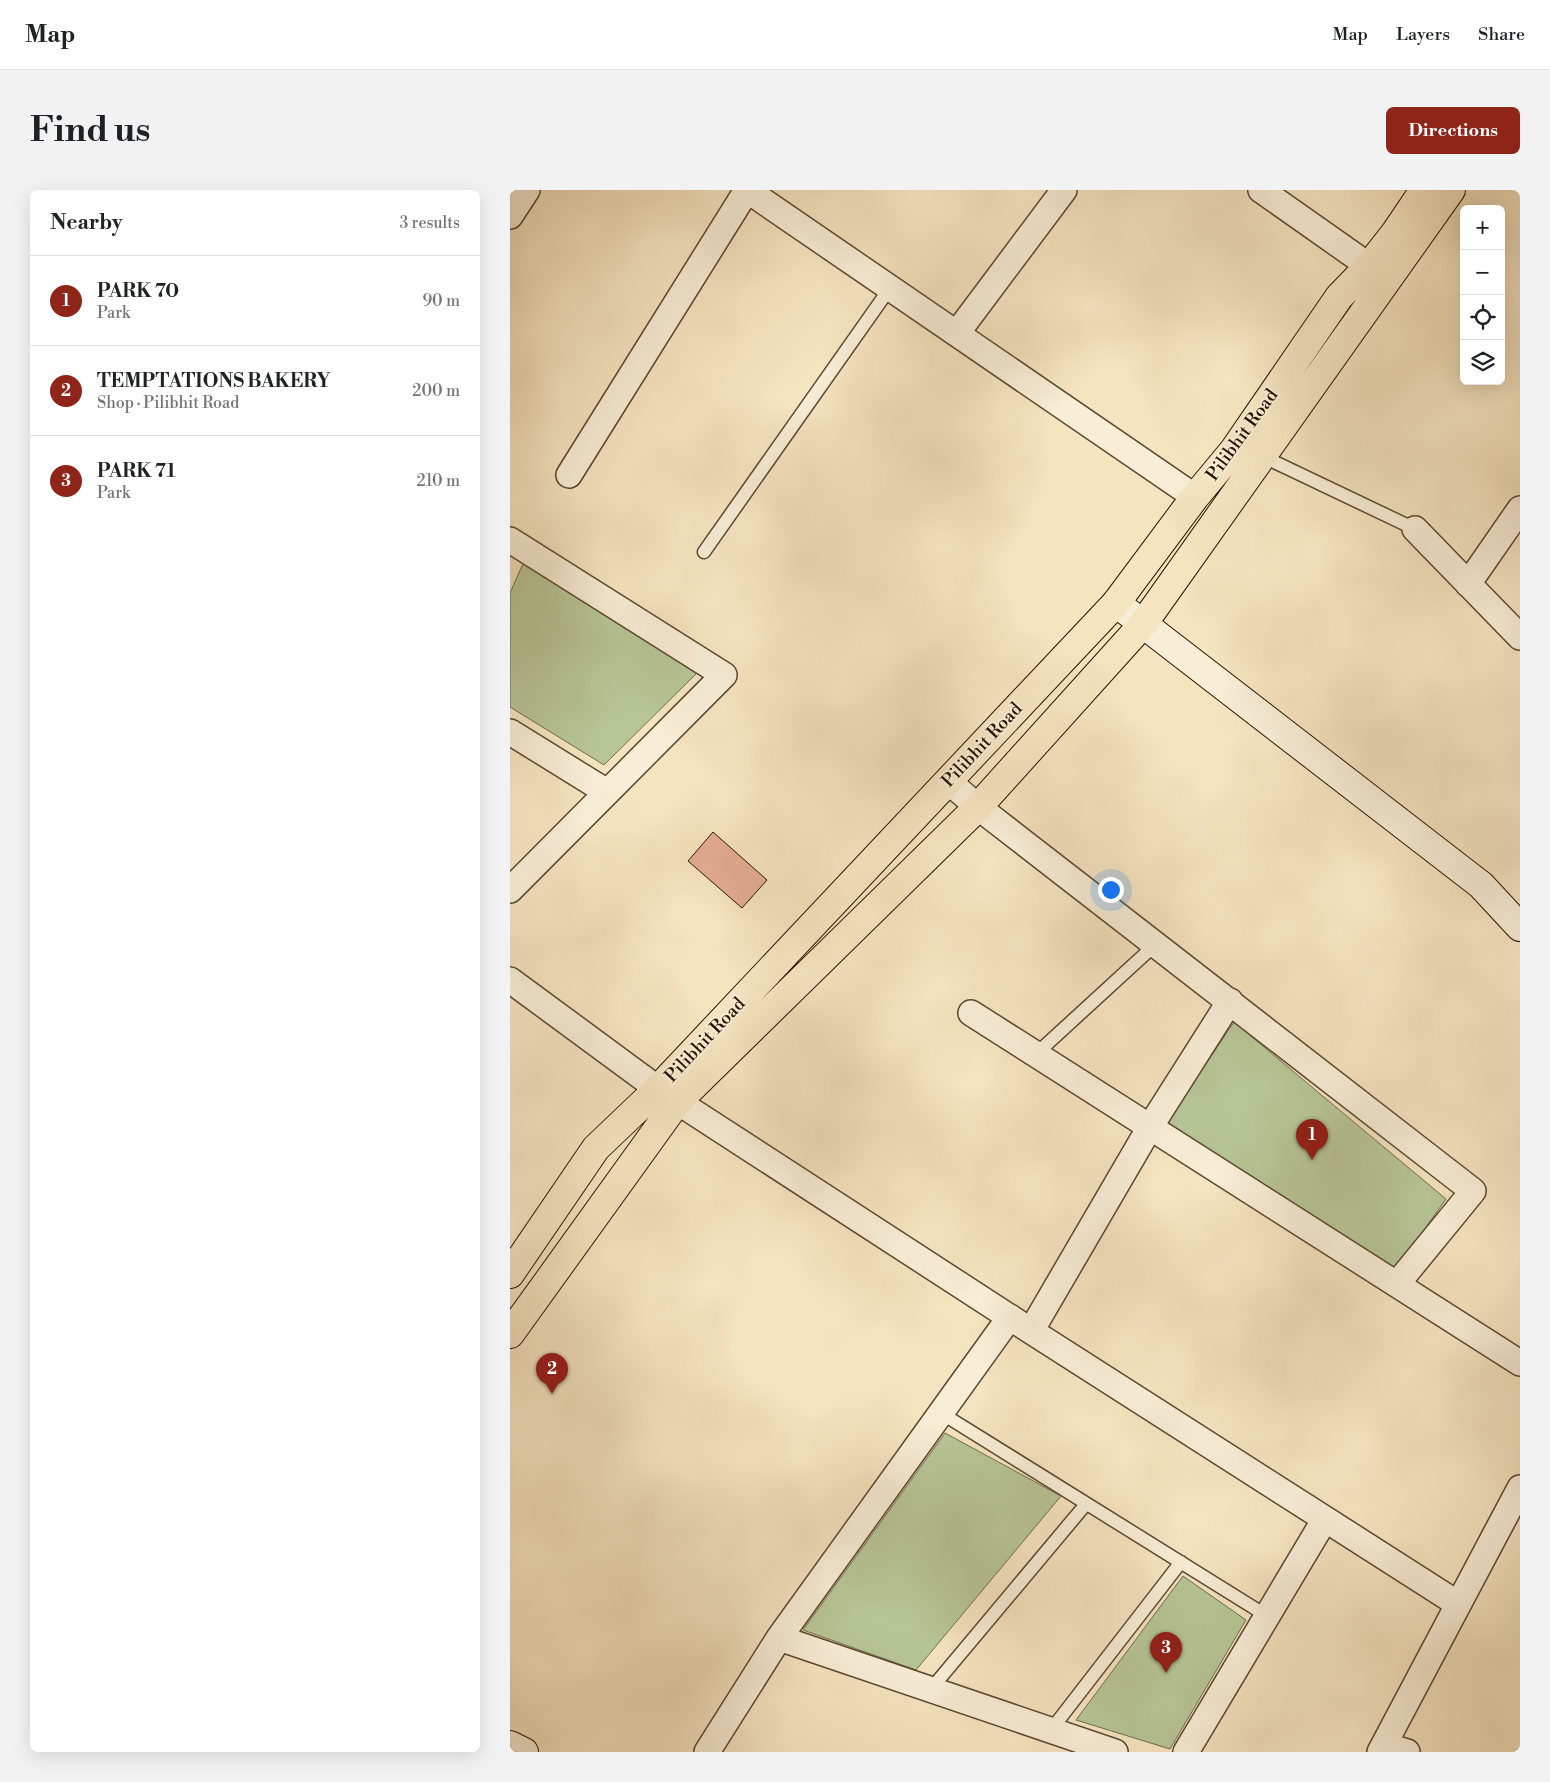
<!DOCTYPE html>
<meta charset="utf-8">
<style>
:root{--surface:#fff;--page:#f2f2f2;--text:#202124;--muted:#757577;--line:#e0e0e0;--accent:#8f2418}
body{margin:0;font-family:"Libre Bodoni",serif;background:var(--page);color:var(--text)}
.controls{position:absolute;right:15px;top:15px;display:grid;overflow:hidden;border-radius:8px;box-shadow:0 5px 20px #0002}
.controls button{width:45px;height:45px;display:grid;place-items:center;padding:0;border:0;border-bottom:1px solid var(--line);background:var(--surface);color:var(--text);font:25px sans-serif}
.you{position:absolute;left:600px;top:699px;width:18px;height:18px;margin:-12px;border:4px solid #fff;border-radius:50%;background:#1a73e8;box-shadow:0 0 0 8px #1a73e833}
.badge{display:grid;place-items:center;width:32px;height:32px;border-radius:50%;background:var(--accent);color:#fff;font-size:16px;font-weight:700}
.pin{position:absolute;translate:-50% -41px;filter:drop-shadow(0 1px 2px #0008)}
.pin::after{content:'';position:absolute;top:26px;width:18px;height:15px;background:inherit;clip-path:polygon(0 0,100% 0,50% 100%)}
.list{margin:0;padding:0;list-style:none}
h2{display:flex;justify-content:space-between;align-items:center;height:65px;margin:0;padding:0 20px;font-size:21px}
h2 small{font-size:16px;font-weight:400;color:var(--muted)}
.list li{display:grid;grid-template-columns:32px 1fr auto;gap:15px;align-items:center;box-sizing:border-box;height:90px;padding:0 20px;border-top:1px solid var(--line)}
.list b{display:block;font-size:19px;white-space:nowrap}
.list p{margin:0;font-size:16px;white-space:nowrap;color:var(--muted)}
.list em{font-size:16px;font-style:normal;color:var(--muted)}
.icon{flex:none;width:28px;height:28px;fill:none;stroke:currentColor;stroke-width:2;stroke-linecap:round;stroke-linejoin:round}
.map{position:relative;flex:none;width:1010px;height:1562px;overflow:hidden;border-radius:8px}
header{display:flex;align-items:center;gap:30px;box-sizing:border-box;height:70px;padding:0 25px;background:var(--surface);border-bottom:1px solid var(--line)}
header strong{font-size:24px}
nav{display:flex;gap:28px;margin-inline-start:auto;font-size:18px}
.intro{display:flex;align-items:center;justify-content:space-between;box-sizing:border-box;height:120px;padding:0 30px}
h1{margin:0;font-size:35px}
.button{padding:12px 22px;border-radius:8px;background:var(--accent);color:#fff;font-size:18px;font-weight:700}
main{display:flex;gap:30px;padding:0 30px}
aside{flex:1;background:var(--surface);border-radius:8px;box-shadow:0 5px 20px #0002}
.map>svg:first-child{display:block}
.green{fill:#b7c596;stroke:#706c4b}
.building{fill:#e5ad94;stroke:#281300}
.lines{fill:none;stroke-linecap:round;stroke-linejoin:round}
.lane-casing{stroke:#5b4730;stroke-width:15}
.street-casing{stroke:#5b4730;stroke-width:28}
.secondary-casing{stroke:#281300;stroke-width:30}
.highway-casing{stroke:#281300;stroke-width:30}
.lane{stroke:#f8edd6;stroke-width:12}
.street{stroke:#f8edd6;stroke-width:25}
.secondary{stroke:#f8edd6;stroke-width:28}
.highway{stroke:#f5e4c0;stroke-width:28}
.labels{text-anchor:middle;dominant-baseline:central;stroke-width:4;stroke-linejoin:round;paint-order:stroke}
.street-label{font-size:18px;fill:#281300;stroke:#f8edd6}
</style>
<header>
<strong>Map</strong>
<nav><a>Map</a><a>Layers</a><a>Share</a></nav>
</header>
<div class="intro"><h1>Find us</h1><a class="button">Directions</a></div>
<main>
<aside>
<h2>Nearby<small>3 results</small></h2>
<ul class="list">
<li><span class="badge">1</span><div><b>PARK 70</b><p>Park</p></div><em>90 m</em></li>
<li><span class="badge">2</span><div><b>TEMPTATIONS BAKERY</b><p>Shop · Pilibhit Road</p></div><em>200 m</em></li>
<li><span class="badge">3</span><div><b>PARK 71</b><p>Park</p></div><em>210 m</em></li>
</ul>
</aside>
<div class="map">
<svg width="1010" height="1562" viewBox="0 0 1010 1562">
<rect width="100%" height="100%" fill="#f5e4c0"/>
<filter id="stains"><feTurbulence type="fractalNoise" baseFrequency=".004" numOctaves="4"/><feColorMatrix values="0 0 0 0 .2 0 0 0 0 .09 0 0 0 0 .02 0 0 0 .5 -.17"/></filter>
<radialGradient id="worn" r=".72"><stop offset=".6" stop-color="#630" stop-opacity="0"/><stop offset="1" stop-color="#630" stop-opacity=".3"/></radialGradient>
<!-- green -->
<path class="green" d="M15,369L189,481L94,575L0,517V403Z
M724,832L936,1009L884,1082L657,932Z
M435,1243L551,1306L406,1480L293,1440Z
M673,1386L736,1430L660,1559L566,1530Z"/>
<!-- building -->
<path class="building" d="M203,642L257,690L232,718L178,671Z"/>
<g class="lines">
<defs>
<path id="lane" d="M752,266L905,339
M194,362L380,98
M526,864L646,754
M431,1223L757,1426
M421,1499L576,1314
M541,1540L671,1372"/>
<path id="street" d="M237,0L685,307
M751,0L859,76
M0,26L17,0
M447,143L554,0
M59,285L237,0
M905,339L1010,447
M0,350L214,485L0,700
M958,394L1010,319
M0,542L97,602
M438,591L468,617L963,1001L887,1094
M0,790L148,899L521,1141L948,1414
M461,823L1010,1173
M521,1141L640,937L720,811
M269,1448L605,1562
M874,1555L897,1562
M197,1562L269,1448L500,1127
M676,1562L815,1329
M870,1562L1010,1298"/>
<path id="secondary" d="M606,413L971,695L1010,737
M0,1555L14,1562"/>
<path id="highway" d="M0,1084L86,958L148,899L606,413L685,307L724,260L829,107L859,76L885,43L914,0
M0,1144L167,912L468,617L633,434L941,0"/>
</defs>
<!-- lane casing -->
<use href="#lane" class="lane-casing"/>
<!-- street casing -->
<use href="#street" class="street-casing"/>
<!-- secondary casing -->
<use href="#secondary" class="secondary-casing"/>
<!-- highway casing -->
<use href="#highway" class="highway-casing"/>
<!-- lane -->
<use href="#lane" class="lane"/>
<!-- street -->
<use href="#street" class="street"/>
<!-- secondary -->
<use href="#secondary" class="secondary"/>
<!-- highway -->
<use href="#highway" class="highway"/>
</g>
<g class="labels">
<!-- street labels -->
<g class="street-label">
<text transform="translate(732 245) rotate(-54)">Pilibhit Road</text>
<text transform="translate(472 555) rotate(-47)">Pilibhit Road</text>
<text transform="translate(195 850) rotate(-47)">Pilibhit Road</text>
</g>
</g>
<rect width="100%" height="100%" filter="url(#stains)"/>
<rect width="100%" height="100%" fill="url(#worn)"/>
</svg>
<div class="controls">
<button>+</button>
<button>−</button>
<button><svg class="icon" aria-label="locate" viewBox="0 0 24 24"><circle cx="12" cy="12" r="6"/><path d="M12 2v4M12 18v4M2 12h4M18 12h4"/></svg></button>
<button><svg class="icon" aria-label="layers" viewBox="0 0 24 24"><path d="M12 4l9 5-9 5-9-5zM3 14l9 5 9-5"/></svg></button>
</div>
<div class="you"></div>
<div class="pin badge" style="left:802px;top:970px">1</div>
<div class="pin badge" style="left:42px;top:1204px">2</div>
<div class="pin badge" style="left:656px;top:1483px">3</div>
</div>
</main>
